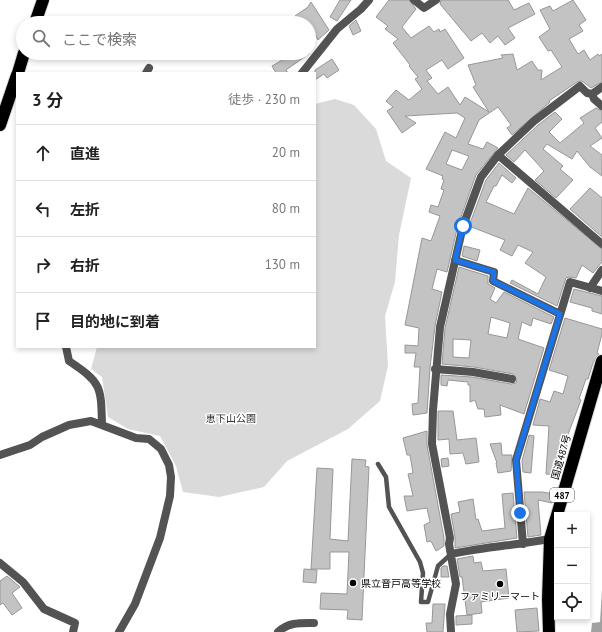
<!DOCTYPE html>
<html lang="ja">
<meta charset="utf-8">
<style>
:root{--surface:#fff;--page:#f2f2f2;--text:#222;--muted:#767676;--line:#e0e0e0}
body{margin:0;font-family:"PT Sans","Noto Sans JP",sans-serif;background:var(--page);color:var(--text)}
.controls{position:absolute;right:12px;bottom:12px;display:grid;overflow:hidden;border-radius:0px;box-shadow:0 2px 6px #0003}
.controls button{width:36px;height:36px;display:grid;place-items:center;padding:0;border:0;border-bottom:1px solid var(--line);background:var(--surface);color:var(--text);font:20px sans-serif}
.stop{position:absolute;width:12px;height:12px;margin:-9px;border:3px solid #1a73e8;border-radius:50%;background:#fff}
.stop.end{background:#1a73e8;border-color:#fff;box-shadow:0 1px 4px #0008}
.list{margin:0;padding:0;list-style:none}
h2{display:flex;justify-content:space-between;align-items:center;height:52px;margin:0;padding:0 16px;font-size:17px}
h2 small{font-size:13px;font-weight:400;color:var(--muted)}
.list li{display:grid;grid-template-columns:26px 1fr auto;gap:12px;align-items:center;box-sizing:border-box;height:56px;padding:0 16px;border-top:1px solid var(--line)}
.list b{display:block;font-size:15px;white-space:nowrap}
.list em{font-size:13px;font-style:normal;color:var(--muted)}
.icon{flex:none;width:22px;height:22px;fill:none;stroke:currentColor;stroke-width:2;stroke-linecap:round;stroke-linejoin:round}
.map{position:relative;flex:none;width:602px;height:632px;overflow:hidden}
.search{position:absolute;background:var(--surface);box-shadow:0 2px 6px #0003;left:16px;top:16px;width:300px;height:44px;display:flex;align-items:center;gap:10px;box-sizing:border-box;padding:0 14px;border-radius:22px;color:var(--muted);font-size:15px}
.panel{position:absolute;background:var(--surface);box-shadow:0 2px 6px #0003;left:16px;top:72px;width:300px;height:276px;border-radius:0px}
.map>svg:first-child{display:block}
.green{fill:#dadada}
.water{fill:#a1a1a1}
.building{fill:#c3c3c3;stroke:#979797;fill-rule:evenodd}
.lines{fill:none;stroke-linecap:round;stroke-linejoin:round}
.highway-casing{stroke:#dbdbdb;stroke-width:14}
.lane{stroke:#535353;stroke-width:4.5}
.street{stroke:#535353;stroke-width:8}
.highway{stroke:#000;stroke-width:12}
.route{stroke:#1a73e8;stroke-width:5}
.poi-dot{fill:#000;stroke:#fff;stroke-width:1.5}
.labels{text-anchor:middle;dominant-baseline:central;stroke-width:3;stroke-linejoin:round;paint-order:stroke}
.shield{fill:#fff;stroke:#4c4c4c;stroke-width:1}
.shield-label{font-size:9px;font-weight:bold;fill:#000}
.park-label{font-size:10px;fill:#313131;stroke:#fff}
.street-label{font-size:10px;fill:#000;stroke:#fff}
.poi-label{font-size:10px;fill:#000;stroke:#fff;text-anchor:start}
</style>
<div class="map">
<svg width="602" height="632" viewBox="0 0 602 632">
<rect width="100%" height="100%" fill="#fff"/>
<!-- green -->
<path class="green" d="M335,99L354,105L376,129L386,161L411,178L399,235L395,282L385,316L388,366L380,401L348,429L287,461L264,487L219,497L183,492L176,466L160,436L128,429L108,417L102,377L91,369L97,347H315V104Z"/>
<!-- water -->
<path class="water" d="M602,590V632H591L592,623L600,622Z"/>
<!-- building -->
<path class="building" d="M340,0H351L337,21L330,17Z
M389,0H409L416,9L402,27L411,38L429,26L434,32L439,29L440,32L445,29L464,58L448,69L442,60L426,70L432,78L427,81L438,94L448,87L460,105L465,97L489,112L473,87L476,85L468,65L503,58L501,55L513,54L517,70L532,61L538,70H542L541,80L562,67L551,50L548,51L539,37L550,29L540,10L550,6L553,11L573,0L586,20L579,25L583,31L569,39L578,54L584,50L590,60L598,54L599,56L602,54V82L591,88L582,81L577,82L549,101L550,102L512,135L507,128L511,125L498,107L479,120L468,144L483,149L487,142L498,148L476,175L458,225L447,272L437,269L432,289L442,292L435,326L430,368L427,413L413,415L412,404L418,403L420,367H414L416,353H405V345L418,346L419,328L405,325L422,238L431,241L440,216L429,212L431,205L438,207L444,190L441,189L444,180L442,179L443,176L426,169L445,132L456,138L465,118L457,113L405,116L416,123L402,133L387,111L393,107L386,101L396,90L409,100L422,89L415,79L418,77L409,66L410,65L393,43L398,39L385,29L388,26L376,17ZM452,150L469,156L462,170L446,164Z
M441,0H508L514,10L529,3L535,14L508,28L515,38L505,45L498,36L490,43L482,33L471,41L440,4Z
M311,2L329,30L318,40L309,23H299L295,16L308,7Z
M356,20L361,31L353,35L349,26Z
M277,53H310L286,70L288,73H276L272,66L284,59Z
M332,59L339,70L327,78L324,74L315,80V70Z
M596,108L602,111V122L595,128L602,138L590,146L602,155V176L590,167L577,151L572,159L547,144L543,149L563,166L560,169L573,180L556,198L535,180L544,171L525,150L514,162L506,155L538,125L555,112L562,119L549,132L560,143L584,123L580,118Z
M499,163L516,178L512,183L502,175L496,186H494L486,202L514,214L528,188L602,249V262L593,273L582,265L576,278L569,277L566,278L557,306L510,283L512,280L538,294L546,277L525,263L533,252L518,245L512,256L500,250L505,240L469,226L486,180Z
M590,188L602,198V237L570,209Z
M464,246L480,250L477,261L462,256Z
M459,267L488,276V284L495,288L490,299L496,303L504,292L554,317L551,324L533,318L531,326L522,322L518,339L544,348L524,414L500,405L501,415L485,417L484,409H478L475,400L470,402V385H468V382L448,380L447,386L441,385V375L472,377L511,384L516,383L517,380L513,374L474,367L442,364L445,328ZM491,317L510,323L507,338L488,334ZM453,339L471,340L469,358L453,357Z
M574,289L602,296V314L592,311V308L570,302Z
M565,318L602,329V334L597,353L599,354L593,363L588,379H586L579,399L581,400L564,445H567L564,457L561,456L560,475L546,474L549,426L533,425L540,399L550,402L554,391L563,394L568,376L549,370Z
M438,411H453L457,440L476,438L479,462L466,464L463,453L450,454L449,439L438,440Z
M427,431V445L444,538V546L436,551L431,541L427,542L424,525L430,522L427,508L407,511L404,496H413L408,474L413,473L410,455H407L403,438Z
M529,435L534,436L531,473L523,472L522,461Z
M501,443L502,455H512L511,471L498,473L496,463H497L490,444Z
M448,458L449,466L442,467L441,459Z
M352,459L366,460L365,466L369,467L362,620L347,619L348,610L320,609L321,593L347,594L349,552H330V569H311L317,468L333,469L330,539L348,541Z
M524,492H542L554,494L552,503L538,500L541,535L528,537Z
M513,493L517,538L455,548V537L451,514L460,512L458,502L473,499L476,520L478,519L482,531L505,528L502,494Z
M473,556L474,563L481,562L483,571L506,569L509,598L481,602L482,613L467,615L462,577H460L457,559Z
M443,566H447L449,577H441V568Z
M304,569L317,570L316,583L303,582Z
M7,576L20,587L12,593L22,608L12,615L3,603L0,605V581Z
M433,604H445L443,632H427L426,623H432Z
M537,608L539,631L517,632L515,610Z
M472,615V624L456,625V616Z"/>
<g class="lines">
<defs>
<path id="highway" d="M35,23L43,0
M18,73L24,53
M0,125L17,75
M549,632L548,599L550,539L602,361"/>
</defs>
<!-- highway casing -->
<use href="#highway" class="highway-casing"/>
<!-- lane -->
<path class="lane" d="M378,464L386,477L389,507L420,562L423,573L421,602H428L438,566L450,555"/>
<!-- street -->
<path class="street" d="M414,0L424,8L436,0
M146,73L149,68
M302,73L337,29L361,9L369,0
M592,94L594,99L602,106
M498,155L602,244
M455,260L494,272L493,281L560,314
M590,288L602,270
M66,347L69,361C102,383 101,387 102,425
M435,369L473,372L512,379
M0,455L30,445L42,437L69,425L91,421L136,438L149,439L161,449L169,465L171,477L170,496L160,538L135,604L119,632
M523,544L516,460L570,282L602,291
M452,554C484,547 517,545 550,539
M0,563L23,582L44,609L75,623L73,632
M278,632C289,622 300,623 314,623
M451,632L450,614L456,584L449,544L450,538L432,444L433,410L440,327L463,226L481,177L498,155L534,121L580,86L587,93L592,94L602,87"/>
<!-- highway -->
<use href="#highway" class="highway"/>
</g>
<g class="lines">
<!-- route -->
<path class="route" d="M463,226L455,260L494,272L493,281L560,314L516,460L520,513"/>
</g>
<!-- markers -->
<g class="poi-dot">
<circle cx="353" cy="583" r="4"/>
<circle cx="500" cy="584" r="4"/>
</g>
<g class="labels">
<!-- shield labels -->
<rect class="shield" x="550" y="488" width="24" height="14" rx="3"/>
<g class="shield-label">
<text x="562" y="495">487</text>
</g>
<!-- park labels -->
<g class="park-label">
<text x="231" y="418">恵下山公園</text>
</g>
<!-- street labels -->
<g class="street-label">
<text transform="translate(561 457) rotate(-74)">国道487号</text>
</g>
<!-- poi labels -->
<g class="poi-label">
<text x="361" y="583">県立音戸高等学校</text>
<text x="500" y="596" text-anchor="middle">ファミリーマート</text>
</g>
</g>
</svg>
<div class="controls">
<button>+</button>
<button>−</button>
<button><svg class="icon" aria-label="locate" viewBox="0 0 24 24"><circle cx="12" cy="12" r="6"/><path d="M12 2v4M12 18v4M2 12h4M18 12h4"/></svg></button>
</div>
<div class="stop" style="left:463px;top:226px"></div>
<div class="stop end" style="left:520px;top:513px"></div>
<div class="search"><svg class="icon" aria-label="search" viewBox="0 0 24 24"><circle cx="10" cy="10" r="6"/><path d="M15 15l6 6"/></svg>ここで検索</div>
<section class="panel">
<h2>3 分<small>徒歩 · 230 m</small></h2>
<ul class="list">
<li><svg class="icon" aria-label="ahead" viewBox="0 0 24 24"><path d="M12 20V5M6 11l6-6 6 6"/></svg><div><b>直進</b></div><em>20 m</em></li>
<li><svg class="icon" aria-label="left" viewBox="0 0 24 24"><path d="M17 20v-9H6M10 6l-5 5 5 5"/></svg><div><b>左折</b></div><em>80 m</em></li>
<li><svg class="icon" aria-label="right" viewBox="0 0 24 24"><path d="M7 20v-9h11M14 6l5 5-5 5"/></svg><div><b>右折</b></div><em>130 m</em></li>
<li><svg class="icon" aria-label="arrive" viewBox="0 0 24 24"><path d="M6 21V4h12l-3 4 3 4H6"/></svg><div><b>目的地に到着</b></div></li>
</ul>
</section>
</div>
